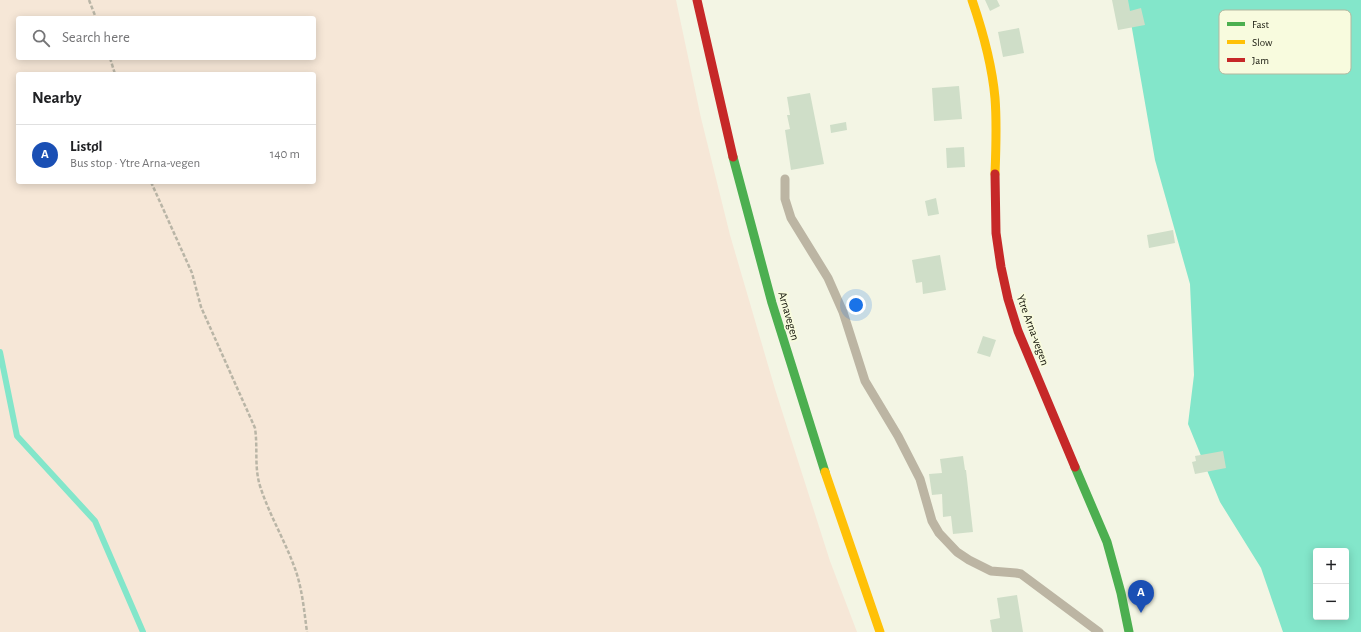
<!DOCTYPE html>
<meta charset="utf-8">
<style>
:root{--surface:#fff;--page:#f2f2f2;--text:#202124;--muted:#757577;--line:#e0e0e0;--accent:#d93025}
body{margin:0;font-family:"Alegreya Sans",sans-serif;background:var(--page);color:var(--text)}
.controls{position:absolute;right:12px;bottom:12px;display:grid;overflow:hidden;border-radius:4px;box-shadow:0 2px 10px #0003}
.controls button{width:36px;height:36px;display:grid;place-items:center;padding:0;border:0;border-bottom:1px solid var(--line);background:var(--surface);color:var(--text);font:20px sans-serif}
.you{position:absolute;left:856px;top:305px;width:14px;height:14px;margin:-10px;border:3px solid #fff;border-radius:50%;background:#1a73e8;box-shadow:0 0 0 6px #1a73e833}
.badge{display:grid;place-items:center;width:26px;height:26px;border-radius:50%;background:var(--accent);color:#fff;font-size:13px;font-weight:700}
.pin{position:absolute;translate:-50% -33px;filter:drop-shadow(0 1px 2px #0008)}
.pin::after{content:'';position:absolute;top:21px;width:14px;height:12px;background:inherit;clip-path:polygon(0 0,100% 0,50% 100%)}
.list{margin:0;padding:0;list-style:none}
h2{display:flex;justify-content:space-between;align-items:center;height:52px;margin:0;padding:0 16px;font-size:17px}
h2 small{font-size:13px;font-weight:400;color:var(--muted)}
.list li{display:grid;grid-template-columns:26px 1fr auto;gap:12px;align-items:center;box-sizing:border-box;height:60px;padding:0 16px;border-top:1px solid var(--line)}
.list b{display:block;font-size:15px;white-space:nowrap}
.list p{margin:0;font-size:13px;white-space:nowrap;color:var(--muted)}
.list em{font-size:13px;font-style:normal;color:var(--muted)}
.icon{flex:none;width:22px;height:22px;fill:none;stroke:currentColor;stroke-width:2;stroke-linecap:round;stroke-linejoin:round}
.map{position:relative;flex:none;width:1361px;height:632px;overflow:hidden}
.search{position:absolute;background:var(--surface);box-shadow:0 2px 10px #0003;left:16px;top:16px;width:300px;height:44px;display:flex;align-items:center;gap:10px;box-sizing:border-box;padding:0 14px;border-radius:4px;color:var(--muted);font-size:15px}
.panel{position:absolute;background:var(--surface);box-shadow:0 2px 10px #0003;left:16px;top:72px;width:300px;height:112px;border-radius:4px}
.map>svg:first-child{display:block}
.green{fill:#f6e7d7;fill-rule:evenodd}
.water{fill:#83e6ca;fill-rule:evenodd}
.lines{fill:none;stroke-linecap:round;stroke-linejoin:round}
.stream{stroke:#83e6ca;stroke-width:6}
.building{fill:#cfdec8}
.path{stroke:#b9b5a6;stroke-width:2.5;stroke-dasharray:4 2;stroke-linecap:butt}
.lane{stroke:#bcb5a3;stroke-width:9}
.fast{stroke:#4caf50;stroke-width:9}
.slow{stroke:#ffc107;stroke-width:9}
.jam{stroke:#c62828;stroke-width:9}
.labels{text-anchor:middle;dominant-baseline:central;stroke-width:3.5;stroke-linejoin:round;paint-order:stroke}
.street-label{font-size:12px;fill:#17180d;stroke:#f8fbde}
.key{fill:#f8fbde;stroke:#b4b79f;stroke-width:1}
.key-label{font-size:11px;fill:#17180d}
</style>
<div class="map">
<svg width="1361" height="632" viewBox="0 0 1361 632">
<rect width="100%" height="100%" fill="#f3f5e4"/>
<!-- green -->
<path class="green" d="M0,0H676L701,118L730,235L775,389L830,561L857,632H0ZM18,18H314V58H18ZM18,74H314V182H18Z"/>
<!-- water -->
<path class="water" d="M1127,0H1361V632H1283L1261,568L1220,502L1188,424L1194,375L1190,284L1155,160ZM1316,551H1346V617H1316Z"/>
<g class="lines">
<!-- stream -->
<path class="stream" d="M0,352L17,436L95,521L143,632"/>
</g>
<!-- building -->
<path class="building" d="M985,0H997L1000,6L990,11Z
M1112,0H1128L1130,11L1141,8L1145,25L1118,30Z
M1019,28L1024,53L1003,57L998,32Z
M959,86L962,119L934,121L932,88Z
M810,93L824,164L791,170L785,130L790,129L787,115H790L787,97Z
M846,122L847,130L831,133L830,125Z
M964,147L965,167L947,168L946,148Z
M936,198L939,214L928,216L925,201Z
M1173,230L1175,243L1149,248L1147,235Z
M940,255L946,290L923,294L922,282L916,283L912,260Z
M983,336L996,340L990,357L977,353Z
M1223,451L1226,468L1195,474L1192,462L1196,461L1195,456Z
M963,456L965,470H966L973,532L953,534L951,516L943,517L942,494L932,495L929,474L942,473L940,459Z
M1017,595L1023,632H992L990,620L1000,618L997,598Z"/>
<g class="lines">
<!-- path -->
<path class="path" d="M89,0L96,18
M110,58L115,74
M151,182L192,273L201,307L255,428C258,449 254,466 260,486C269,514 284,539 294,566C302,586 304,610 307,632"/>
<!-- lane -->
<path class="lane" d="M785,179V199L791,218L828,278L843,312L865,381L898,436L920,479L932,521L939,533L957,552L969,560L991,571L1016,573L1021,574L1099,632"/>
<!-- fast -->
<path class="fast" d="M733,157L772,303L825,472
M1075,467L1107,542L1121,593L1129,632"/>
<!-- slow -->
<path class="slow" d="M972,0C983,32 992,64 995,98C997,123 996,149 995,174
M825,472L880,632"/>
<!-- jam -->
<path class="jam" d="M697,0L733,157
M995,174L996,233L1001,267L1008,299L1018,331L1075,467"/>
</g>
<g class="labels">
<!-- street labels -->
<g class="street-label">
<text transform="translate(789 316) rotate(74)">Arnavegen</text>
<text transform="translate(1033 330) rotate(70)">Ytre Arna-vegen</text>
</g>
</g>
<!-- legend -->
<rect x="1219" y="10" width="132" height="64" rx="6" class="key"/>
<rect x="1227" y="22" width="18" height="4" fill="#4caf50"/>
<rect x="1227" y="40" width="18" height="4" fill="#ffc107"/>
<rect x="1227" y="58" width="18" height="4" fill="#c62828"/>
<g class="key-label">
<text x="1252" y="28">Fast</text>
<text x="1252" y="46">Slow</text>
<text x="1252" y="64">Jam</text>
</g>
</svg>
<div class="controls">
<button>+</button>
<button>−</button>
</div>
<div class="you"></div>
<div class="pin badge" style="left:1141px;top:613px;background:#1a4fb4">A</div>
<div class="search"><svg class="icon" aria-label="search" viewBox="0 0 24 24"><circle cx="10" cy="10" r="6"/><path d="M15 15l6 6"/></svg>Search here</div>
<section class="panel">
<h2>Nearby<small></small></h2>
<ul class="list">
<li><span class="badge" style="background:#1a4fb4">A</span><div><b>Listøl</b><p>Bus stop · Ytre Arna-vegen</p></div><em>140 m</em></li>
</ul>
</section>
</div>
